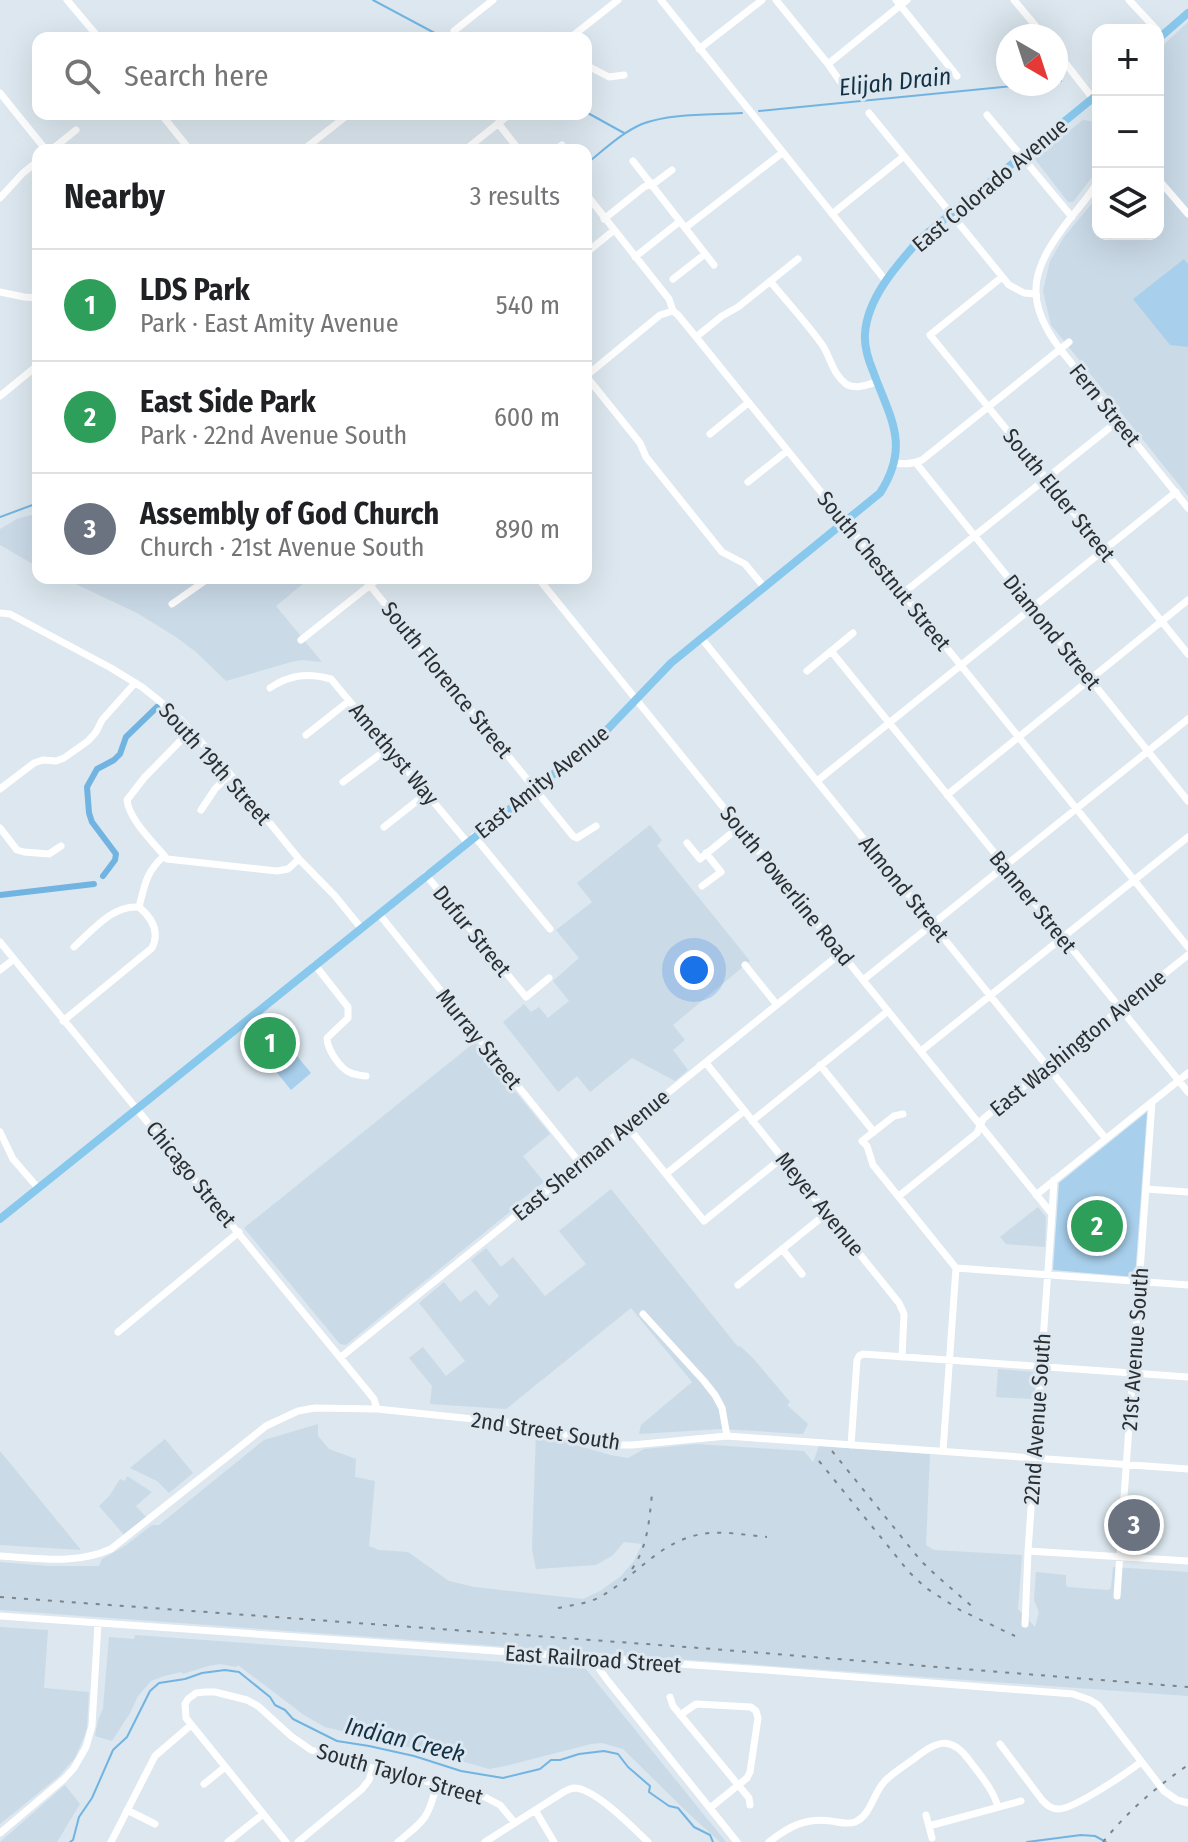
<!DOCTYPE html>
<meta charset="utf-8">
<style>
:root{--surface:#fff;--page:#f6f6f6;--text:#202124;--muted:#757577;--line:#e0e0e0;--accent:#0f766e}
body{margin:0;font-family:"Fira Sans Condensed",sans-serif;background:var(--page);color:var(--text)}
.controls{position:absolute;right:24px;top:24px;display:grid;overflow:hidden;border-radius:16px;box-shadow:0 8px 32px #0002}
.controls button{width:72px;height:72px;display:grid;place-items:center;padding:0;border:0;border-bottom:2px solid var(--line);background:var(--surface);color:var(--text);font:40px sans-serif}
.compass{position:absolute;left:996px;top:24px;width:72px;height:72px;border-radius:50%;background:var(--surface);box-shadow:0 8px 32px #0002;rotate:141deg}
.you{position:absolute;left:694px;top:970px;width:28px;height:28px;margin:-20px;border:6px solid #fff;border-radius:50%;background:#1a73e8;box-shadow:0 0 0 12px #1a73e833}
.badge{display:grid;place-items:center;width:52px;height:52px;border-radius:50%;background:var(--accent);color:#fff;font-size:26px;font-weight:700}
.pin{position:absolute;translate:-50% -50%;border:4px solid #fff;box-shadow:0 2px 8px #0006}
.list{margin:0;padding:0;list-style:none}
h2{display:flex;justify-content:space-between;align-items:center;height:104px;margin:0;padding:0 32px;font-size:34px}
h2 small{font-size:26px;font-weight:400;color:var(--muted)}
.list li{display:grid;grid-template-columns:52px 1fr auto;gap:24px;align-items:center;box-sizing:border-box;height:112px;padding:0 32px;border-top:2px solid var(--line)}
.list b{display:block;font-size:30px;white-space:nowrap}
.list p{margin:0;font-size:26px;white-space:nowrap;color:var(--muted)}
.list em{font-size:26px;font-style:normal;color:var(--muted)}
.icon{flex:none;width:44px;height:44px;fill:none;stroke:currentColor;stroke-width:2;stroke-linecap:round;stroke-linejoin:round}
.map{position:relative;flex:none;width:1188px;height:1842px;overflow:hidden}
.search{position:absolute;background:var(--surface);box-shadow:0 8px 32px #0002;left:32px;top:32px;width:560px;height:88px;display:flex;align-items:center;gap:20px;box-sizing:border-box;padding:0 28px;border-radius:16px;color:var(--muted);font-size:30px}
.panel{position:absolute;background:var(--surface);box-shadow:0 8px 32px #0002;left:32px;top:144px;width:560px;height:440px;border-radius:16px}
.map>svg:first-child{display:block}
.built{fill:#cadae7}
.green{fill:#a8cfeb}
.lines{fill:none;stroke-linecap:round;stroke-linejoin:round}
.stream{stroke:#72b4e1;stroke-width:2}
.canal{stroke:#72b4e1;stroke-width:6}
.minor{stroke:#fff;stroke-width:7}
.major{stroke:#89c8ed;stroke-width:8}
.rail{stroke:#7e858a;stroke-width:2;stroke-dasharray:4 8;stroke-linecap:butt}
.labels{text-anchor:middle;dominant-baseline:central;stroke-width:6;stroke-linejoin:round;paint-order:stroke}
.street-label{font-size:22px;fill:#2b2f32;stroke:#dce7ef}
.water-label{font-size:24px;font-style:italic;fill:#133144;stroke:#dce7ef}
</style>
<div class="map">
<svg width="1188" height="1842" viewBox="0 0 1188 1842">
<rect width="100%" height="100%" fill="#dce7ef"/>
<!-- built -->
<path class="built" d="M1188,22V496L1051,325L1043,291L1050,261L1064,237L1098,196V234H1158V50Z
M1083,120L1096,122L1097,124L1098,164L1092,177L1073,202H1068L1034,158Z
M38,513V567L0,545V529L17,519Z
M63,578H310L276,606L322,662L302,660L291,662L226,681L196,652L176,637L137,613Z
M650,825L662,840L657,846L750,961L673,1025L685,1040L673,1050L688,1070L675,1081L632,1058L590,1092L577,1076L558,1092L503,1022L524,1004L531,1012L539,1007L548,1018L569,1001L553,981L579,958L556,930L592,902L577,883Z
M475,1042L550,1134L523,1156L544,1182L516,1204L517,1206L346,1345L340,1344L244,1228Z
M611,1189L738,1347L740,1346L752,1357L790,1402L787,1405L808,1424L803,1434L721,1429L639,1434L641,1425L692,1382L631,1308L506,1409L430,1404L432,1386L409,1358L423,1347L446,1376L465,1361L419,1303L444,1282L460,1302L476,1290L489,1306L499,1296L471,1260L486,1248L501,1267L513,1257L545,1296L586,1264L559,1231Z
M1038,1207L1046,1217L1045,1247L1006,1244L1000,1237Z
M998,1369L1036,1372L1034,1399L996,1397Z
M318,1424V1436L329,1449L356,1459L355,1477L375,1481L369,1546L379,1550L408,1552L449,1581L474,1587L583,1599L600,1591L621,1576L634,1561L642,1544L624,1542L613,1555L596,1565L536,1569L532,1549L536,1433L610,1455L628,1458L644,1449L697,1444L804,1451L813,1462L819,1446L930,1454L926,1545L934,1550L1022,1555L1018,1609L1035,1627L1039,1612L1034,1600L1036,1572L1066,1575V1584L1067,1587L1108,1590L1111,1588L1113,1567L1188,1572V1696L0,1610V1562L49,1566H99L102,1559L125,1546L152,1525H159L264,1440Z
M165,1439L193,1473L169,1493L157,1481L130,1468Z
M0,1451L14,1468L81,1550L0,1545Z
M127,1476L152,1492L136,1506L147,1518L124,1535L99,1506L110,1495L120,1479L125,1481Z
M0,1627L48,1630L44,1688L89,1692L87,1727L84,1737L75,1758L58,1777L0,1824Z
M135,1635L585,1668L726,1842H720L688,1813L623,1749L602,1743L591,1744L505,1766L489,1769L441,1755L325,1727L304,1715L238,1665L236,1667L220,1664L208,1666L183,1674L181,1672L164,1676L151,1681L138,1696L130,1713L112,1741L95,1736L98,1720L103,1709L109,1637L134,1639Z
M65,1785L80,1804L57,1842H0Z"/>
<!-- green -->
<path class="green" d="M1184,259L1188,264V347L1170,345L1133,299Z
M265,1017L311,1073L291,1090L245,1033Z
M1147,1112L1135,1277L1053,1270L1059,1183Z"/>
<g class="lines">
<!-- stream -->
<path class="stream" d="M373,0L444,38
M1056,82L1061,81
M759,111L1034,84
M586,112L624,133
M586,164C604,150 621,133 642,124C670,113 712,115 742,113
M0,517L38,503
M70,1842L73,1840L79,1817L92,1798L113,1750L127,1737L150,1691L159,1683L185,1679L202,1673L225,1670L239,1672L270,1697L275,1705L285,1710L293,1719L337,1741L369,1746L414,1756L461,1771L503,1778L540,1769L551,1760H560L579,1754L604,1751L618,1754L628,1767L650,1786L649,1792L669,1806L678,1808L694,1827L710,1835L713,1842
M1027,1842L1081,1835L1095,1836L1106,1842"/>
<!-- canal -->
<path class="canal" d="M103,876L115,860L116,854L92,822L89,813L87,787L97,769L114,760L120,754L126,737L157,707
M0,895L94,884"/>
<!-- minor -->
<path class="minor" d="M67,0L99,38
M661,0L886,281
M776,0L828,64L846,90
M896,0L957,76
M1014,0L1044,36
M1129,0L1157,30
M454,31L493,0
M570,38L618,0
M699,49L762,0
M1056,51L1098,105
M828,64L907,0
M586,65L609,77L624,75
M0,93L46,150
M869,113L1009,285L1024,293L1036,294
M161,114L190,150
M987,115L1072,217
M498,123L519,150
M51,150L76,130
M303,150L349,114
M465,150L505,118L507,114
M556,150L562,145
M633,161L714,265
M1158,179L1188,214
M1098,181C1091,194 1081,205 1072,216C1034,265 1020,295 1060,349L1188,508
M586,194L669,299L673,311L678,315L696,337L1188,947
M0,198L23,173L38,161
M832,214L904,156
M604,219L644,187L656,182L672,170
M685,228L782,153
M586,253L613,231
M635,257L679,222
M1002,277L930,335L1188,654
M673,279L705,254
M770,281C787,302 807,323 823,346C831,359 833,374 846,384C856,390 866,385 877,382
M0,292L24,297L38,298
M696,337L722,316L738,307L798,259
M586,376L640,443L646,457L722,552L745,564L764,587
M586,376L660,315L673,311
M0,396L38,365
M710,434L748,403
M896,463C906,465 913,464 922,460L1069,342
M916,463L1188,801
M748,482L787,451
M364,578L573,836L577,838L596,826
M538,578L1052,1214L1028,1551L1025,1624
M902,594L1118,421
M172,604L209,578
M0,613L10,614L111,668L142,687L162,703L182,721L230,774L299,859L335,896L361,928
M702,639L1106,1139
M301,640L379,578
M831,651L1188,1092
M807,671L853,633
M270,688C290,674 309,673 331,679L467,842
M190,731L144,778L127,800C129,820 155,844 167,859L277,871L288,869L299,859
M306,735L349,701
M817,781L1176,492
M343,782L387,749
M0,789L34,763L43,760L56,761L64,758L88,741L96,732L102,720L135,683
M947,795L1188,600
M201,810L215,789L230,774
M384,827L427,793
M0,828L17,850L24,852L49,854L61,846
M474,836L550,929
M687,843L700,859L739,827
M426,875L526,997L549,978
M702,886L721,872L706,853
M139,907C145,884 146,872 164,856
M379,914L580,1163
M0,942L374,1399L377,1409
M74,947C93,930 112,905 139,907
M315,965L348,1007V1018L327,1038C327,1049 340,1069 351,1073C353,1074 363,1076 366,1076
M745,965L777,1005
M0,970L14,959
M863,980L1188,719
M63,1021L152,948C160,932 152,918 139,907
M921,1051L1188,837
M706,1063L899,1303L904,1314L902,1357
M820,1065L874,1132
M903,1114L894,1116L862,1141L867,1146L873,1165L956,1268
M752,1121L888,1011
M627,1126L704,1221L782,1158
M0,1132L13,1159L38,1188
M666,1174L744,1111
M1146,1189L1188,1192
M1036,1195L1188,1073
M899,1196L977,1133L983,1119L1188,955
M1052,1214L1054,1180
M782,1249L802,1274
M956,1268L1188,1285
M738,1285L827,1213
M643,1314L704,1381L715,1395L722,1408L727,1436
M118,1332L239,1232
M341,1357L841,953
M851,1445L857,1360L859,1356L863,1354L1188,1377
M943,1451L956,1268
M1028,1551L1188,1561
M0,1556C38,1558 76,1565 111,1549L266,1426L298,1411L315,1408L377,1409L512,1423L608,1445H632L727,1436L1188,1469
M1117,1596L1152,1102
M0,1616L765,1670L1073,1694L1090,1700L1098,1705L1164,1791L1177,1800L1188,1803
M592,1659L608,1681L737,1842
M670,1697L673,1706L749,1798L750,1805
M680,1715L696,1704L751,1707L756,1711L758,1718L750,1772L747,1778L710,1808
M1000,1744L1042,1800C1047,1805 1051,1809 1058,1809C1073,1810 1128,1772 1141,1762
M204,1784L225,1767
M127,1810L155,1824
M535,1810L554,1842
M926,1815L932,1838
M929,1826L1021,1801
M0,1833L64,1779L74,1768L86,1747L92,1726L98,1623
M111,1842L155,1756L191,1725
M228,1842L263,1814
M286,1842L186,1718L185,1704L188,1699L196,1693L205,1692H215L247,1700L258,1706L291,1736L311,1750L373,1768L481,1795L500,1805L515,1823
M298,1842L362,1789L369,1780L373,1768
M398,1842C425,1820 428,1819 437,1784
M485,1842L562,1793C567,1790 568,1789 574,1788C595,1788 633,1828 648,1842
M769,1842C788,1827 806,1817 831,1821C839,1822 847,1825 855,1822C871,1815 873,1794 884,1782C890,1775 900,1769 908,1763C932,1746 947,1730 969,1760C980,1775 993,1789 998,1807"/>
<!-- major -->
<path class="major" d="M1158,39L1188,13
M0,1219L602,735L671,663L880,493C911,445 890,418 873,371C868,359 864,347 865,334C867,298 897,265 920,239L1098,94"/>
<!-- rail -->
<path class="rail" d="M832,1451L921,1561L938,1577L975,1609
M819,1461L909,1572L926,1588L960,1610L1015,1636
M632,1569C648,1546 649,1521 652,1494
M0,1597L687,1647L1188,1687
M558,1608C572,1605 587,1604 600,1597C632,1579 656,1546 693,1536C717,1529 743,1535 767,1537
M1103,1842C1127,1812 1156,1787 1188,1765"/>
</g>
<g class="labels">
<!-- street labels -->
<g class="street-label">
<text transform="translate(990 185) rotate(-40)">East Colorado Avenue</text>
<text transform="translate(1105 405) rotate(51)">Fern Street</text>
<text transform="translate(1059 495) rotate(51)">South Elder Street</text>
<text transform="translate(884 571) rotate(51)">South Chestnut Street</text>
<text transform="translate(1052 632) rotate(51)">Diamond Street</text>
<text transform="translate(447 680) rotate(51)">South Florence Street</text>
<text transform="translate(394 754) rotate(50)">Amethyst Way</text>
<text transform="translate(215 764) rotate(48)">South 19th Street</text>
<text transform="translate(542 782) rotate(-39)">East Amity Avenue</text>
<text transform="translate(787 886) rotate(51)">South Powerline Road</text>
<text transform="translate(904 889) rotate(51)">Almond Street</text>
<text transform="translate(1033 902) rotate(51)">Banner Street</text>
<text transform="translate(472 931) rotate(51)">Dufur Street</text>
<text transform="translate(479 1039) rotate(51)">Murray Street</text>
<text transform="translate(1078 1043) rotate(-39)">East Washington Avenue</text>
<text transform="translate(591 1155) rotate(-39)">East Sherman Avenue</text>
<text transform="translate(191 1174) rotate(51)">Chicago Street</text>
<text transform="translate(820 1204) rotate(51)">Meyer Avenue</text>
<text transform="translate(1135 1349) rotate(-86)">21st Avenue South</text>
<text transform="translate(1037 1419) rotate(-86)">22nd Avenue South</text>
<text transform="translate(546 1431) rotate(9)">2nd Street South</text>
<text transform="translate(593 1659) rotate(4)">East Railroad Street</text>
<text transform="translate(400 1774) rotate(16)">South Taylor Street</text>
</g>
<!-- water labels -->
<g class="water-label">
<text transform="translate(895 82) rotate(-6)">Elijah Drain</text>
<text transform="translate(405 1740) rotate(14)">Indian Creek</text>
</g>
</g>
</svg>
<div class="controls">
<button>+</button>
<button>−</button>
<button><svg class="icon" aria-label="layers" viewBox="0 0 24 24"><path d="M12 4l9 5-9 5-9-5zM3 14l9 5 9-5"/></svg></button>
</div>
<svg class="compass" viewBox="-18 -18 36 36"><path d="M0-13l5 13h-10z" fill="#e53935"/><path d="M0 13l5-13h-10z" fill="#757577"/></svg>
<div class="you"></div>
<div class="pin badge" style="left:270px;top:1043px;background:#2e9e5b">1</div>
<div class="pin badge" style="left:1097px;top:1226px;background:#2e9e5b">2</div>
<div class="pin badge" style="left:1134px;top:1525px;background:#6b7280">3</div>
<div class="search"><svg class="icon" aria-label="search" viewBox="0 0 24 24"><circle cx="10" cy="10" r="6"/><path d="M15 15l6 6"/></svg>Search here</div>
<section class="panel">
<h2>Nearby<small>3 results</small></h2>
<ul class="list">
<li><span class="badge" style="background:#2e9e5b">1</span><div><b>LDS Park</b><p>Park · East Amity Avenue</p></div><em>540 m</em></li>
<li><span class="badge" style="background:#2e9e5b">2</span><div><b>East Side Park</b><p>Park · 22nd Avenue South</p></div><em>600 m</em></li>
<li><span class="badge" style="background:#6b7280">3</span><div><b>Assembly of God Church</b><p>Church · 21st Avenue South</p></div><em>890 m</em></li>
</ul>
</section>
</div>
